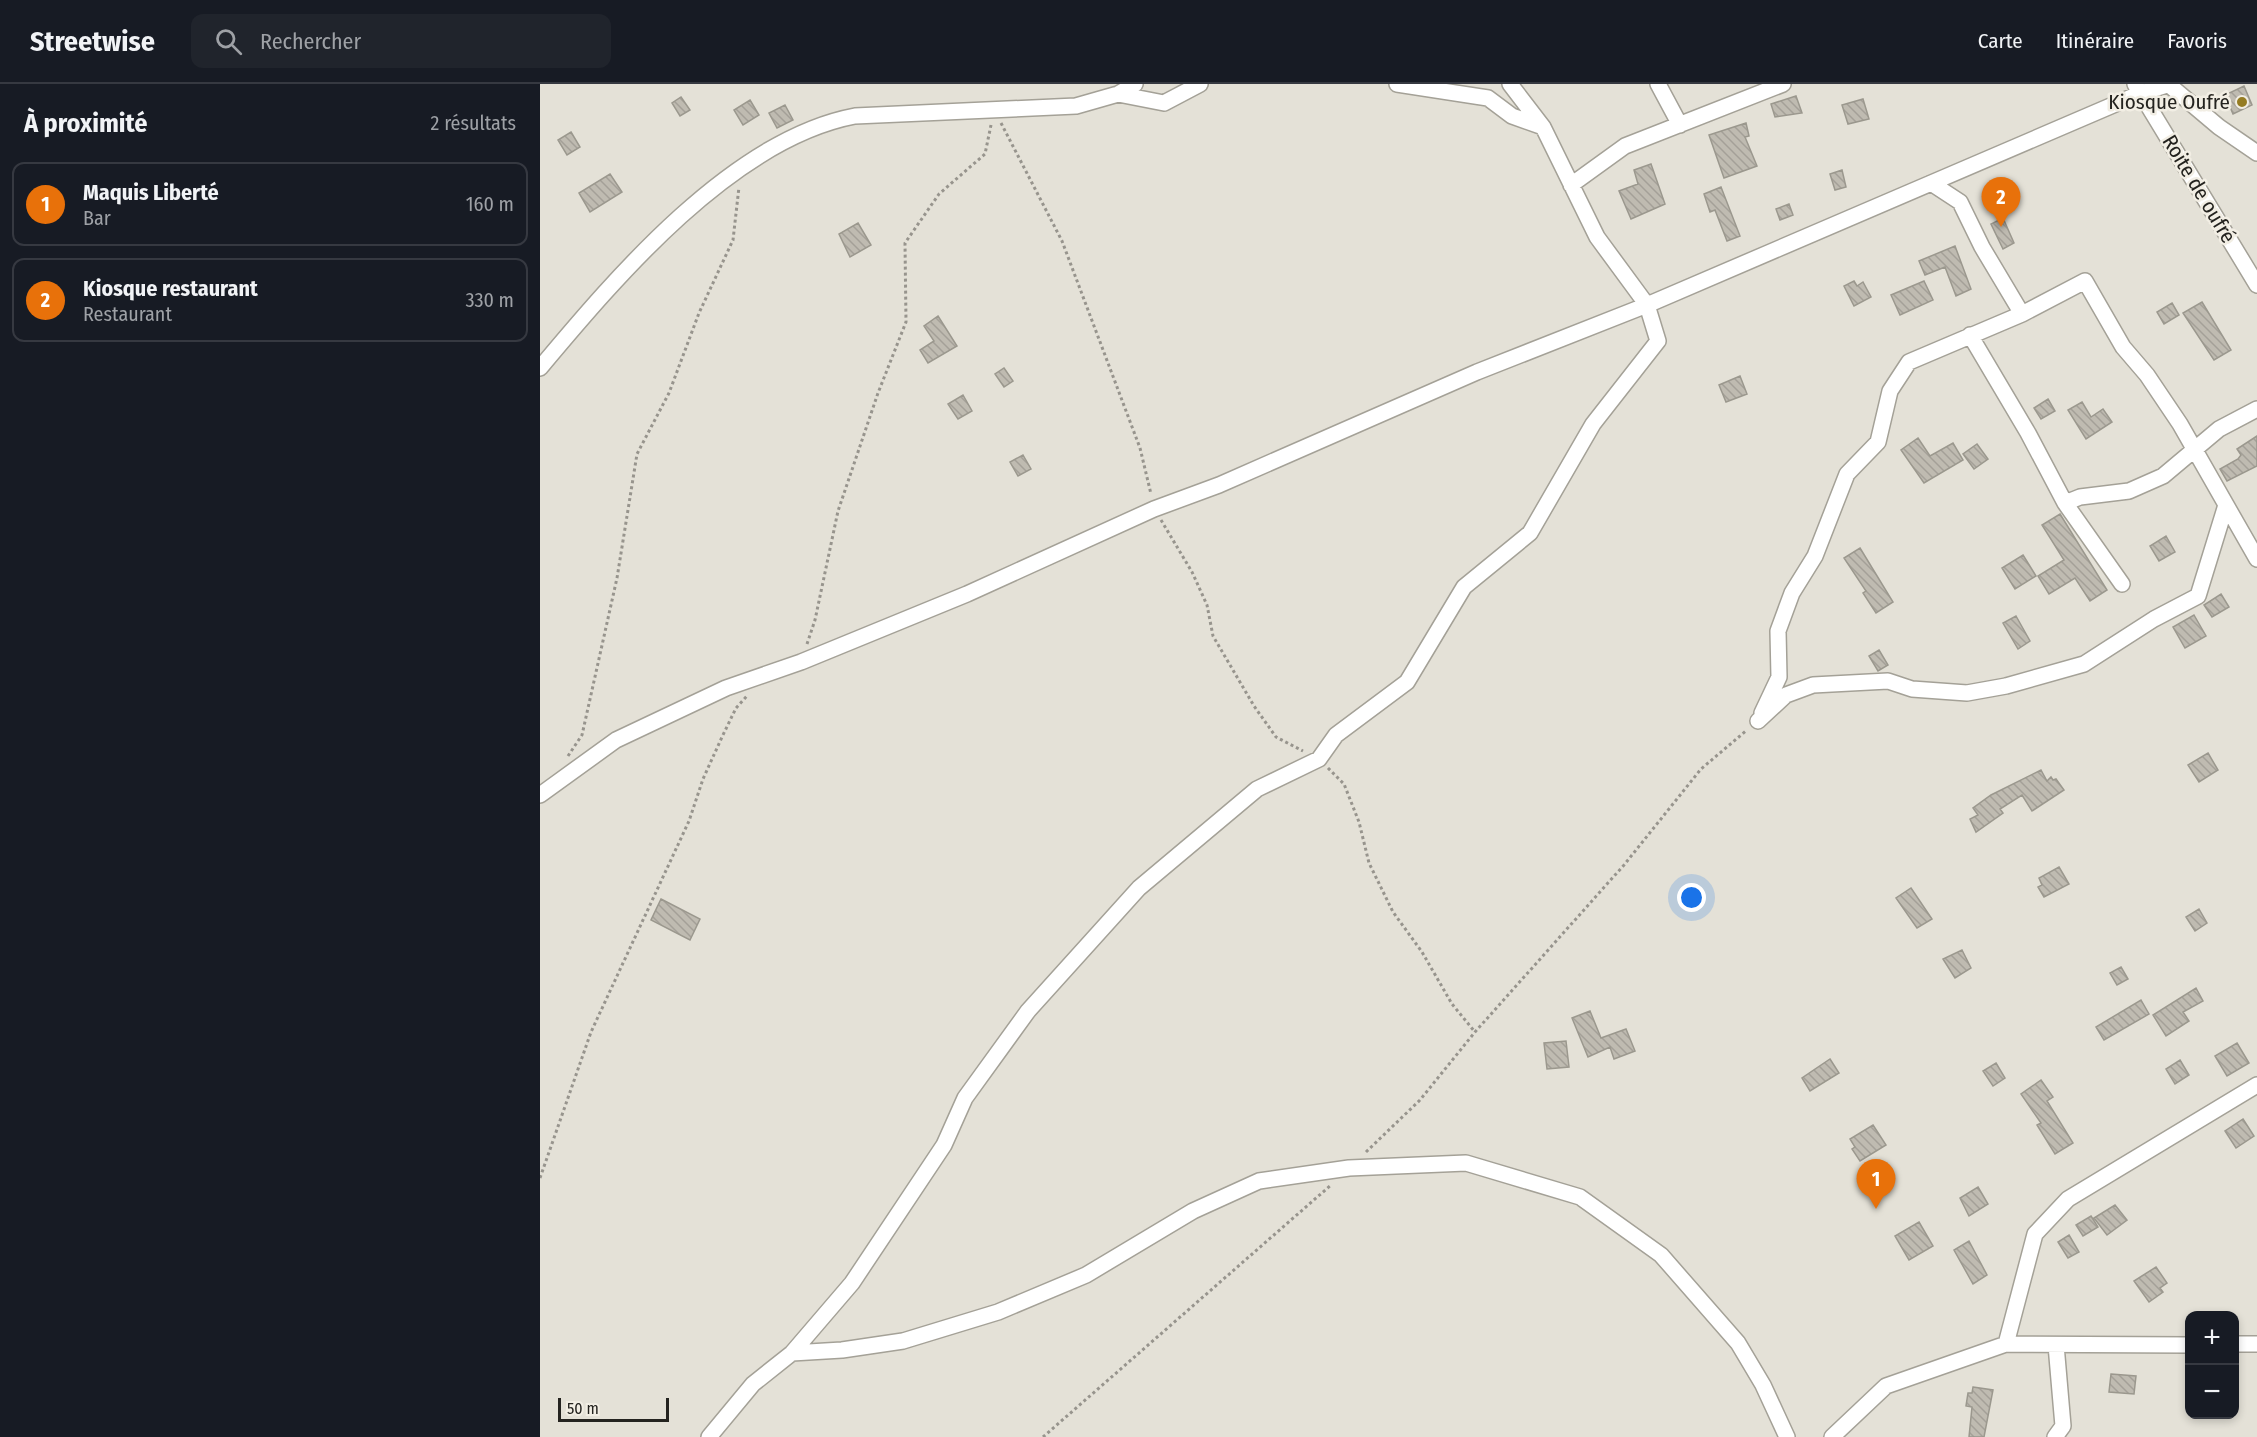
<!DOCTYPE html>
<html lang="fr">
<meta charset="utf-8">
<style>
:root{--surface:#171b24;--page:#20242c;--text:#f1f3f6;--muted:#9ea1a6;--line:#363941;--accent:#ea580c}
body{margin:0;font-family:"Fira Sans Condensed",sans-serif;background:var(--page);color:var(--text)}
.controls{position:absolute;right:18px;bottom:18px;display:grid;overflow:hidden;border-radius:12px;box-shadow:0 3px 9px #0003}
.controls button{width:54px;height:54px;display:grid;place-items:center;padding:0;border:0;border-bottom:2px solid var(--line);background:var(--surface);color:var(--text);font:30px sans-serif}
.scale{position:absolute;left:18px;bottom:15px;width:111px;box-sizing:border-box;padding-left:6px;border:3px solid #24231f;border-top:0;font-size:16px;line-height:21px;white-space:nowrap;color:#24231f;-webkit-text-stroke:4px #f2eee4;paint-order:stroke}
.you{position:absolute;left:1152px;top:814px;width:21px;height:21px;margin:-15px;border:4px solid #fff;border-radius:50%;background:#1a73e8;box-shadow:0 0 0 9px #1a73e833}
.badge{display:grid;place-items:center;width:39px;height:39px;border-radius:50%;background:var(--accent);color:#fff;font-size:20px;font-weight:700}
.pin{position:absolute;translate:-50% -50px;filter:drop-shadow(0 2px 3px #0008)}
.pin::after{content:'';position:absolute;top:32px;width:21px;height:18px;background:inherit;clip-path:polygon(0 0,100% 0,50% 100%)}
.list{margin:0;padding:0;list-style:none}
h2{display:flex;justify-content:space-between;align-items:center;height:78px;margin:0;padding:0 24px;font-size:26px}
h2 small{font-size:20px;font-weight:400;color:var(--muted)}
.list li{display:grid;grid-template-columns:39px 1fr auto;gap:18px;align-items:center;box-sizing:border-box;height:84px;margin:0 12px 12px;padding:0 12px;border:2px solid var(--line);border-radius:12px}
.list b{display:block;font-size:22px;white-space:nowrap}
.list p{margin:0;font-size:20px;white-space:nowrap;color:var(--muted)}
.list em{font-size:20px;font-style:normal;color:var(--muted)}
.icon{flex:none;width:33px;height:33px;fill:none;stroke:currentColor;stroke-width:2;stroke-linecap:round;stroke-linejoin:round}
.map{position:relative;flex:none;width:1717px;height:1353px;overflow:hidden}
header{display:flex;align-items:center;gap:36px;box-sizing:border-box;height:84px;padding:0 30px;background:var(--surface);border-bottom:2px solid var(--line)}
header strong{font-size:28px}
nav{display:flex;gap:33px;margin-inline-start:auto;font-size:21px}
.search{width:420px;height:54px;background:var(--page);display:flex;align-items:center;gap:15px;box-sizing:border-box;padding:0 21px;border-radius:12px;color:var(--muted);font-size:22px}
main{display:flex}
aside{flex:1;background:var(--surface)}
.map>svg:first-child{display:block}
.building{fill:url(#building-back-hatch);stroke:#9b988e;stroke-width:1.5}
.lines{fill:none;stroke-linecap:round;stroke-linejoin:round}
.minor-casing{stroke:#a4a197;stroke-width:18}
.path{stroke:#97948d;stroke-width:3;stroke-dasharray:3 3;stroke-linecap:butt}
.minor{stroke:#fff;stroke-width:15}
.poi-dot{fill:#957c23;stroke:#f2eee4;stroke-width:2}
.labels{text-anchor:middle;dominant-baseline:central;stroke-width:5;stroke-linejoin:round;paint-order:stroke}
.poi-label{font-size:21px;fill:#24231f;stroke:#f2eee4;text-anchor:end}
.street-label{font-size:21px;fill:#24231f;stroke:#f2eee4}
</style>
<header>
<strong>Streetwise</strong>
<div class="search"><svg class="icon" aria-label="search" viewBox="0 0 24 24"><circle cx="10" cy="10" r="6"/><path d="M15 15l6 6"/></svg>Rechercher</div>
<nav><a>Carte</a><a>Itinéraire</a><a>Favoris</a></nav>
</header>
<main>
<aside>
<h2>À proximité<small>2 résultats</small></h2>
<ul class="list">
<li><span class="badge" style="background:#e8710a">1</span><div><b>Maquis Liberté</b><p>Bar</p></div><em>160 m</em></li>
<li><span class="badge" style="background:#e8710a">2</span><div><b>Kiosque restaurant</b><p>Restaurant</p></div><em>330 m</em></li>
</ul>
</aside>
<div class="map">
<svg width="1717" height="1353" viewBox="0 0 1717 1353">
<defs>
<pattern id="building-back-hatch" width="6" height="6" patternUnits="userSpaceOnUse" patternTransform="scale(1.5)"><rect width="6" height="6" fill="#bfbbb1"/><path d="M-1 5l2 2M0 0l6 6M5-1l2 2" fill="none" stroke="#a4a098"/></pattern>
</defs>
<rect width="100%" height="100%" fill="#e4e1d7"/>
<!-- building -->
<path class="building" d="M1704,2L1712,21L1693,30L1685,11Z
M1256,12L1262,29L1235,33L1231,20Z
M141,13L150,26L140,32L132,19Z
M1323,15L1329,35L1308,40L1302,21Z
M210,16L219,31L203,41L194,26Z
M245,21L253,36L237,44L229,29Z
M1206,39L1209,52L1205,53L1217,82L1184,94L1169,51Z
M31,48L40,63L27,71L18,56Z
M1111,80L1125,120L1091,135L1079,107L1098,100L1094,86Z
M1302,86L1306,103L1295,106L1290,90Z
M70,90L82,108L50,128L39,109Z
M1181,103L1200,152L1187,157L1175,126L1170,128L1164,110Z
M1249,120L1253,131L1240,136L1236,125Z
M1463,134L1474,159L1463,165L1451,140Z
M318,139L331,161L310,173L299,150Z
M1415,162L1431,205L1416,212L1405,183L1385,191L1379,177Z
M1314,197L1317,202L1323,198L1331,213L1314,222L1304,202Z
M1384,197L1393,216L1360,231L1351,211Z
M1662,218L1691,266L1674,276L1643,229Z
M1632,219L1639,231L1624,240L1617,228Z
M398,232L417,262L388,279L380,266L394,257L384,242Z
M464,284L473,297L464,303L455,290Z
M1200,292L1207,310L1186,318L1179,301Z
M423,311L432,327L418,335L408,320Z
M1508,315L1515,327L1501,335L1494,324Z
M1542,318L1551,333L1563,325L1572,338L1546,355L1528,326Z
M1717,352V382L1687,397L1680,385L1698,375L1701,371L1697,365Z
M1378,354L1390,372L1413,359L1423,376L1384,399L1361,366Z
M1437,360L1448,375L1434,385L1423,370Z
M483,371L491,385L478,392L470,378Z
M1520,430L1567,506L1550,517L1535,494L1509,510L1498,492L1524,476L1502,441Z
M1626,452L1635,468L1619,477L1610,462Z
M1320,464L1353,518L1336,529L1323,509L1326,507L1304,474Z
M1483,471L1496,492L1475,505L1462,484Z
M1681,510L1689,523L1672,533L1664,521Z
M1654,531L1666,552L1645,564L1633,543Z
M1476,532L1490,557L1478,565L1463,539Z
M1339,566L1348,581L1338,587L1329,572Z
M1668,669L1678,686L1659,698L1648,681Z
M1501,686L1507,697L1511,693L1513,696L1516,695L1524,706L1492,727L1482,711L1460,725L1463,729L1436,748L1430,735L1438,731L1433,724L1451,711Z
M1519,783L1529,800L1504,813L1498,803L1502,801L1499,794Z
M1371,804L1392,835L1377,844L1356,814Z
M121,815L160,835L150,856L111,836Z
M1659,825L1667,839L1655,847L1646,833Z
M1422,866L1431,884L1415,894L1403,875Z
M1581,883L1588,895L1577,901L1570,889Z
M1656,904L1663,917L1643,928L1649,937L1626,952L1613,931Z
M1601,916L1609,930L1564,956L1556,943Z
M1050,927L1061,954L1086,945L1095,967L1074,975L1070,963L1048,973L1032,934Z
M1026,957L1029,983L1007,985L1004,959Z
M1697,959L1709,979L1687,992L1675,972Z
M1290,975L1299,989L1270,1007L1262,994Z
M1640,976L1649,991L1635,1000L1626,985Z
M1456,979L1465,994L1453,1002L1443,987Z
M1501,996L1513,1013L1507,1017L1533,1059L1515,1070L1497,1041L1501,1039L1481,1010Z
M1703,1035L1714,1052L1696,1064L1685,1047Z
M1333,1041L1346,1061L1320,1077L1312,1065L1315,1063L1310,1055Z
M1438,1103L1448,1120L1429,1132L1420,1114Z
M1575,1121L1587,1136L1567,1151L1554,1134Z
M1551,1132L1558,1143L1543,1152L1536,1141Z
M1379,1138L1393,1162L1369,1176L1355,1152Z
M1529,1151L1539,1168L1528,1174L1518,1158Z
M1429,1157L1447,1191L1433,1200L1414,1166Z
M1616,1183L1627,1199L1620,1204L1623,1208L1609,1218L1594,1197Z
M1571,1290L1596,1292L1594,1310L1569,1308Z
M1433,1303L1453,1306L1444,1353H1429L1432,1323L1426,1322L1428,1309H1432Z"/>
<g class="lines">
<defs>
<path id="minor" d="M857,0L948,14L972,32L1003,43
M1118,0L1140,41
M1595,0L1717,201
M1628,0L1679,43L1717,69
M578,10L624,19L660,0
M1391,99L1420,118L1442,163L1482,230L1545,197L1583,263L1607,291L1640,340L1717,475
M1031,101L1085,62L1243,0
M1430,251L1488,349L1525,419L1582,500
M0,284C77,192 193,55 315,32L536,22L578,10L595,0
M1525,419L1540,413L1589,407L1623,392L1679,345L1717,325
M1222,629L1239,593L1238,547L1252,509L1275,472L1307,390L1338,358L1350,307L1369,278L1482,230
M1218,637L1246,611L1273,601L1348,597L1372,605L1427,609L1466,602L1544,580L1614,535L1658,512L1686,421
M0,711L76,656L186,604L261,578L427,510L614,425L679,401L937,288L1107,221L1601,9L1630,0
M1466,1260L1650,1261
M1694,1260H1717
M252,1269L302,1266L363,1257L458,1228L546,1191L653,1127L719,1097L809,1084L926,1079L1040,1113L1121,1171L1198,1259L1223,1301L1247,1353
M169,1353L213,1300L252,1269L312,1199L404,1061L425,1014L488,927L599,804L717,705L779,675L796,651L867,598L924,503L990,449L1053,340L1118,257L1107,221L1057,153L1003,43L970,0
M1292,1353L1346,1302L1466,1260L1495,1150L1528,1115L1717,1001
M1515,1353L1523,1342L1516,1261"/>
</defs>
<!-- minor casing -->
<use href="#minor" class="minor-casing"/>
<!-- path -->
<path class="path" d="M461,39L522,157L600,364L611,410
M621,436L652,488L667,521L673,552L714,622L736,653L763,667
M267,560L275,536L298,427L338,309L366,238L365,159L399,110L445,70L451,41
M28,672L42,651L77,494L97,370L129,309L159,229L193,156L199,103
M788,684L804,700L819,738L829,779L853,828L882,868L912,920L935,948
M826,1068L880,1016L935,948L1084,781L1161,685L1207,646
M0,1094L51,948L149,737L163,695L182,653L196,624L207,612
M503,1353L791,1101"/>
<!-- minor -->
<use href="#minor" class="minor"/>
</g>
<!-- markers -->
<circle class="poi-dot" cx="1702" cy="18" r="6"/>
<g class="labels">
<!-- poi labels -->
<g class="poi-label">
<text x="1690" y="18">Kiosque Oufré</text>
</g>
<!-- street labels -->
<g class="street-label">
<text transform="translate(1659 105) rotate(59)">Roite de oufré</text>
</g>
</g>
</svg>
<div class="controls">
<button>+</button>
<button>−</button>
</div>
<div class="scale">50 m</div>
<div class="you"></div>
<div class="pin badge" style="left:1336px;top:1125px;background:#e8710a">1</div>
<div class="pin badge" style="left:1461px;top:143px;background:#e8710a">2</div>
</div>
</main>
